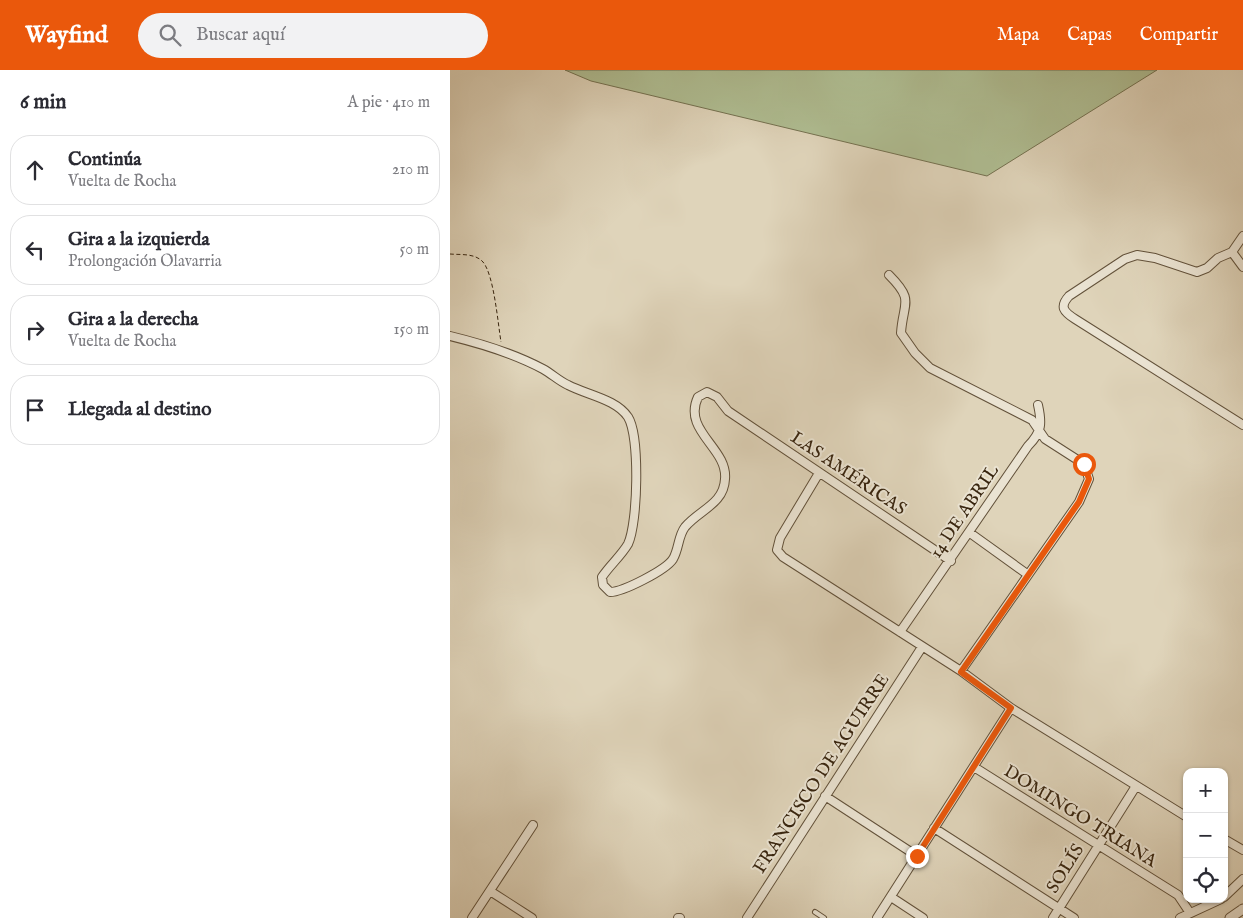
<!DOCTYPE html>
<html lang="es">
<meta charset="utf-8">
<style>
:root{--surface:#fff;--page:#f2f2f3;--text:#2b2b33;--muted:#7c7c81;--line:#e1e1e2;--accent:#ea580c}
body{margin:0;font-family:"IM FELL English",serif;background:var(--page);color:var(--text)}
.controls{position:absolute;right:15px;bottom:15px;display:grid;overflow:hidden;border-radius:10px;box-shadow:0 1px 4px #0004}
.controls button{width:45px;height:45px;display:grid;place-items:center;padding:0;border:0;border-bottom:1px solid var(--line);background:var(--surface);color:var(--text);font:25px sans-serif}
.stop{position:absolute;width:15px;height:15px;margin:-11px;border:4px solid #ea580c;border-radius:50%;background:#fff}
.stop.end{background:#ea580c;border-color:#fff;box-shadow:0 1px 5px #0008}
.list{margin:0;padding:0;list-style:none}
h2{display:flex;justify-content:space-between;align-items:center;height:65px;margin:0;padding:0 20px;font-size:21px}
h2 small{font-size:16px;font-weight:400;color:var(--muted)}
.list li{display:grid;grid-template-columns:32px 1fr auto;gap:15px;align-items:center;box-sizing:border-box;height:70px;margin:0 10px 10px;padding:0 10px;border:1px solid var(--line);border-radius:20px}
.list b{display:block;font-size:19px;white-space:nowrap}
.list p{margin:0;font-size:16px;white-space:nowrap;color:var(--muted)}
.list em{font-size:16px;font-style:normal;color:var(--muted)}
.icon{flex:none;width:28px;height:28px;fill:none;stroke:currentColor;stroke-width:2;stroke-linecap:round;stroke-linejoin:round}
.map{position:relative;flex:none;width:793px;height:848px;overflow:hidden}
header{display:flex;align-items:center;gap:30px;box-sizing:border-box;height:70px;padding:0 25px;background:var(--accent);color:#fff}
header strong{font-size:24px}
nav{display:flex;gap:28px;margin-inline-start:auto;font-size:18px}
.search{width:350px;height:45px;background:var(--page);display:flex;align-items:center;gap:12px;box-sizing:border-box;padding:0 18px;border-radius:28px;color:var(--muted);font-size:19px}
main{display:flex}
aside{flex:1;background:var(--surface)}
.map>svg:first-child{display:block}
.green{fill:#afbd92;stroke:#747150}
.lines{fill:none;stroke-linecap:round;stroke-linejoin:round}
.service-casing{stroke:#62513a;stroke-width:6}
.minor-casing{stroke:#62513a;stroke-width:10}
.tertiary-casing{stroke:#62513a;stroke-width:11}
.path{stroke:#38250f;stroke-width:1;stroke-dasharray:4 2.5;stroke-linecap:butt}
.service{stroke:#eae3d2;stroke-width:4}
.minor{stroke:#eae3d2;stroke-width:8}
.tertiary{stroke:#eae3d2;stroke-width:9}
.route{stroke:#ea580c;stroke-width:6}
.labels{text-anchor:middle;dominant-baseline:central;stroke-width:4;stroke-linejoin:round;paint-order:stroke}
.street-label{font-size:18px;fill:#38250f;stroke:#eae3d2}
</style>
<header>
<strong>Wayfind</strong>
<div class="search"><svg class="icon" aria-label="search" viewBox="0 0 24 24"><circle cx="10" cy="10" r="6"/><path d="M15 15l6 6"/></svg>Buscar aquí</div>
<nav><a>Mapa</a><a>Capas</a><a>Compartir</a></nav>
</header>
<main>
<aside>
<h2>6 min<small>A pie · 410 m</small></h2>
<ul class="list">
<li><svg class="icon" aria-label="ahead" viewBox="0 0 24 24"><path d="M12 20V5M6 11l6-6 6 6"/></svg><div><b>Continúa</b><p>Vuelta de Rocha</p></div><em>210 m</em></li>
<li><svg class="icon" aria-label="left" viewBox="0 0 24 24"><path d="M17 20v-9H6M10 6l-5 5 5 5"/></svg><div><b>Gira a la izquierda</b><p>Prolongación Olavarria</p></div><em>50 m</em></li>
<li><svg class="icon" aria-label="right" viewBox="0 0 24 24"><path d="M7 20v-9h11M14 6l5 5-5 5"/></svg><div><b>Gira a la derecha</b><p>Vuelta de Rocha</p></div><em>150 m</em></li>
<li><svg class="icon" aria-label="arrive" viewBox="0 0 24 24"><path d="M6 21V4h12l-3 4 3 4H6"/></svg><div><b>Llegada al destino</b></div></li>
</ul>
</aside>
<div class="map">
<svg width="793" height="848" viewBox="0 0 793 848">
<rect width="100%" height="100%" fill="#dfd4ba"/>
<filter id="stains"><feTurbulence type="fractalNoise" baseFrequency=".004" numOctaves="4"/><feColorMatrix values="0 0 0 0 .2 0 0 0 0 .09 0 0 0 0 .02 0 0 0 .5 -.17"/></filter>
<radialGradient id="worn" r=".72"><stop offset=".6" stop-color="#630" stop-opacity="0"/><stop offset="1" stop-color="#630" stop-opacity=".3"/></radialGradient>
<!-- green -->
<path class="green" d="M115,0H707L537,106L141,11Z"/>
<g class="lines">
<defs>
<path id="service" d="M365,842L374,848"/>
<path id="minor" d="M782,182L768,188L757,198L747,202L705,188L687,185L675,189L619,226C609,237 614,242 625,249L793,355
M782,182L793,166
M782,182L793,197
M439,205C465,231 453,232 451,263L465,283L480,298L582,350L595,369L634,394L639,409L629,432L511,601
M0,266C33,274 63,283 93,299C102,304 109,311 118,315C137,325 166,329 178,347C190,366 188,453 178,474C171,486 160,495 152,507L153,515L160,522C173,522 216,500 223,489C229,479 228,466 235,457C249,440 274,434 275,409C278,378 232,361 248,327L257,322L267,327L278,341L501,491
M369,403L330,468L327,480L333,487L511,601L561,638L737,747
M520,463L577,504
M450,562L578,376C592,362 592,353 588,335
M524,697L728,825L740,843
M375,726L467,786
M484,758L624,848
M774,769L793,780
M40,821L82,848
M441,827L473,848
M774,827L793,809
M22,848L83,755
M228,848H230
M297,848L472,577
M427,848L561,638
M603,848L686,716
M730,848L771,829"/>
<path id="tertiary" d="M780,848L793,839"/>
</defs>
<!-- service casing -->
<use href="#service" class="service-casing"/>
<!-- minor casing -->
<use href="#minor" class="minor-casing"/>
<!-- tertiary casing -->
<use href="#tertiary" class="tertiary-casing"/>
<!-- path -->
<path class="path" d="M0,184C11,185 25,183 33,192C44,205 48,254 51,272"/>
<!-- service -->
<use href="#service" class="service"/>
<!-- minor -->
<use href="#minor" class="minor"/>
<!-- tertiary -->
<use href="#tertiary" class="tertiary"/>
</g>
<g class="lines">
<!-- route -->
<path class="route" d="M467,786L561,638L511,602L629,432L639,409L634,394"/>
</g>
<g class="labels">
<!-- street labels -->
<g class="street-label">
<text transform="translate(398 404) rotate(34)">LAS AMÉRICAS</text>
<text transform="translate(515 442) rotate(-56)">14 DE ABRIL</text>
<text transform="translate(372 704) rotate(-57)">FRANCISCO DE AGUIRRE</text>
<text transform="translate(630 747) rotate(32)">DOMINGO TRIANA</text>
<text transform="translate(616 799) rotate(-58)">SOLÍS</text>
</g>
</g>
<rect width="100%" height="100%" filter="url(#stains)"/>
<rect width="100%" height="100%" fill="url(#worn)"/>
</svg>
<div class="controls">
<button>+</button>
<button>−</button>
<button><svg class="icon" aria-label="locate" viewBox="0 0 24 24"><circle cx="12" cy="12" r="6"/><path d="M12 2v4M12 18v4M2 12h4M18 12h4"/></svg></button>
</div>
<div class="stop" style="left:634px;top:394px"></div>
<div class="stop end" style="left:467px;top:786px"></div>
</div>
</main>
